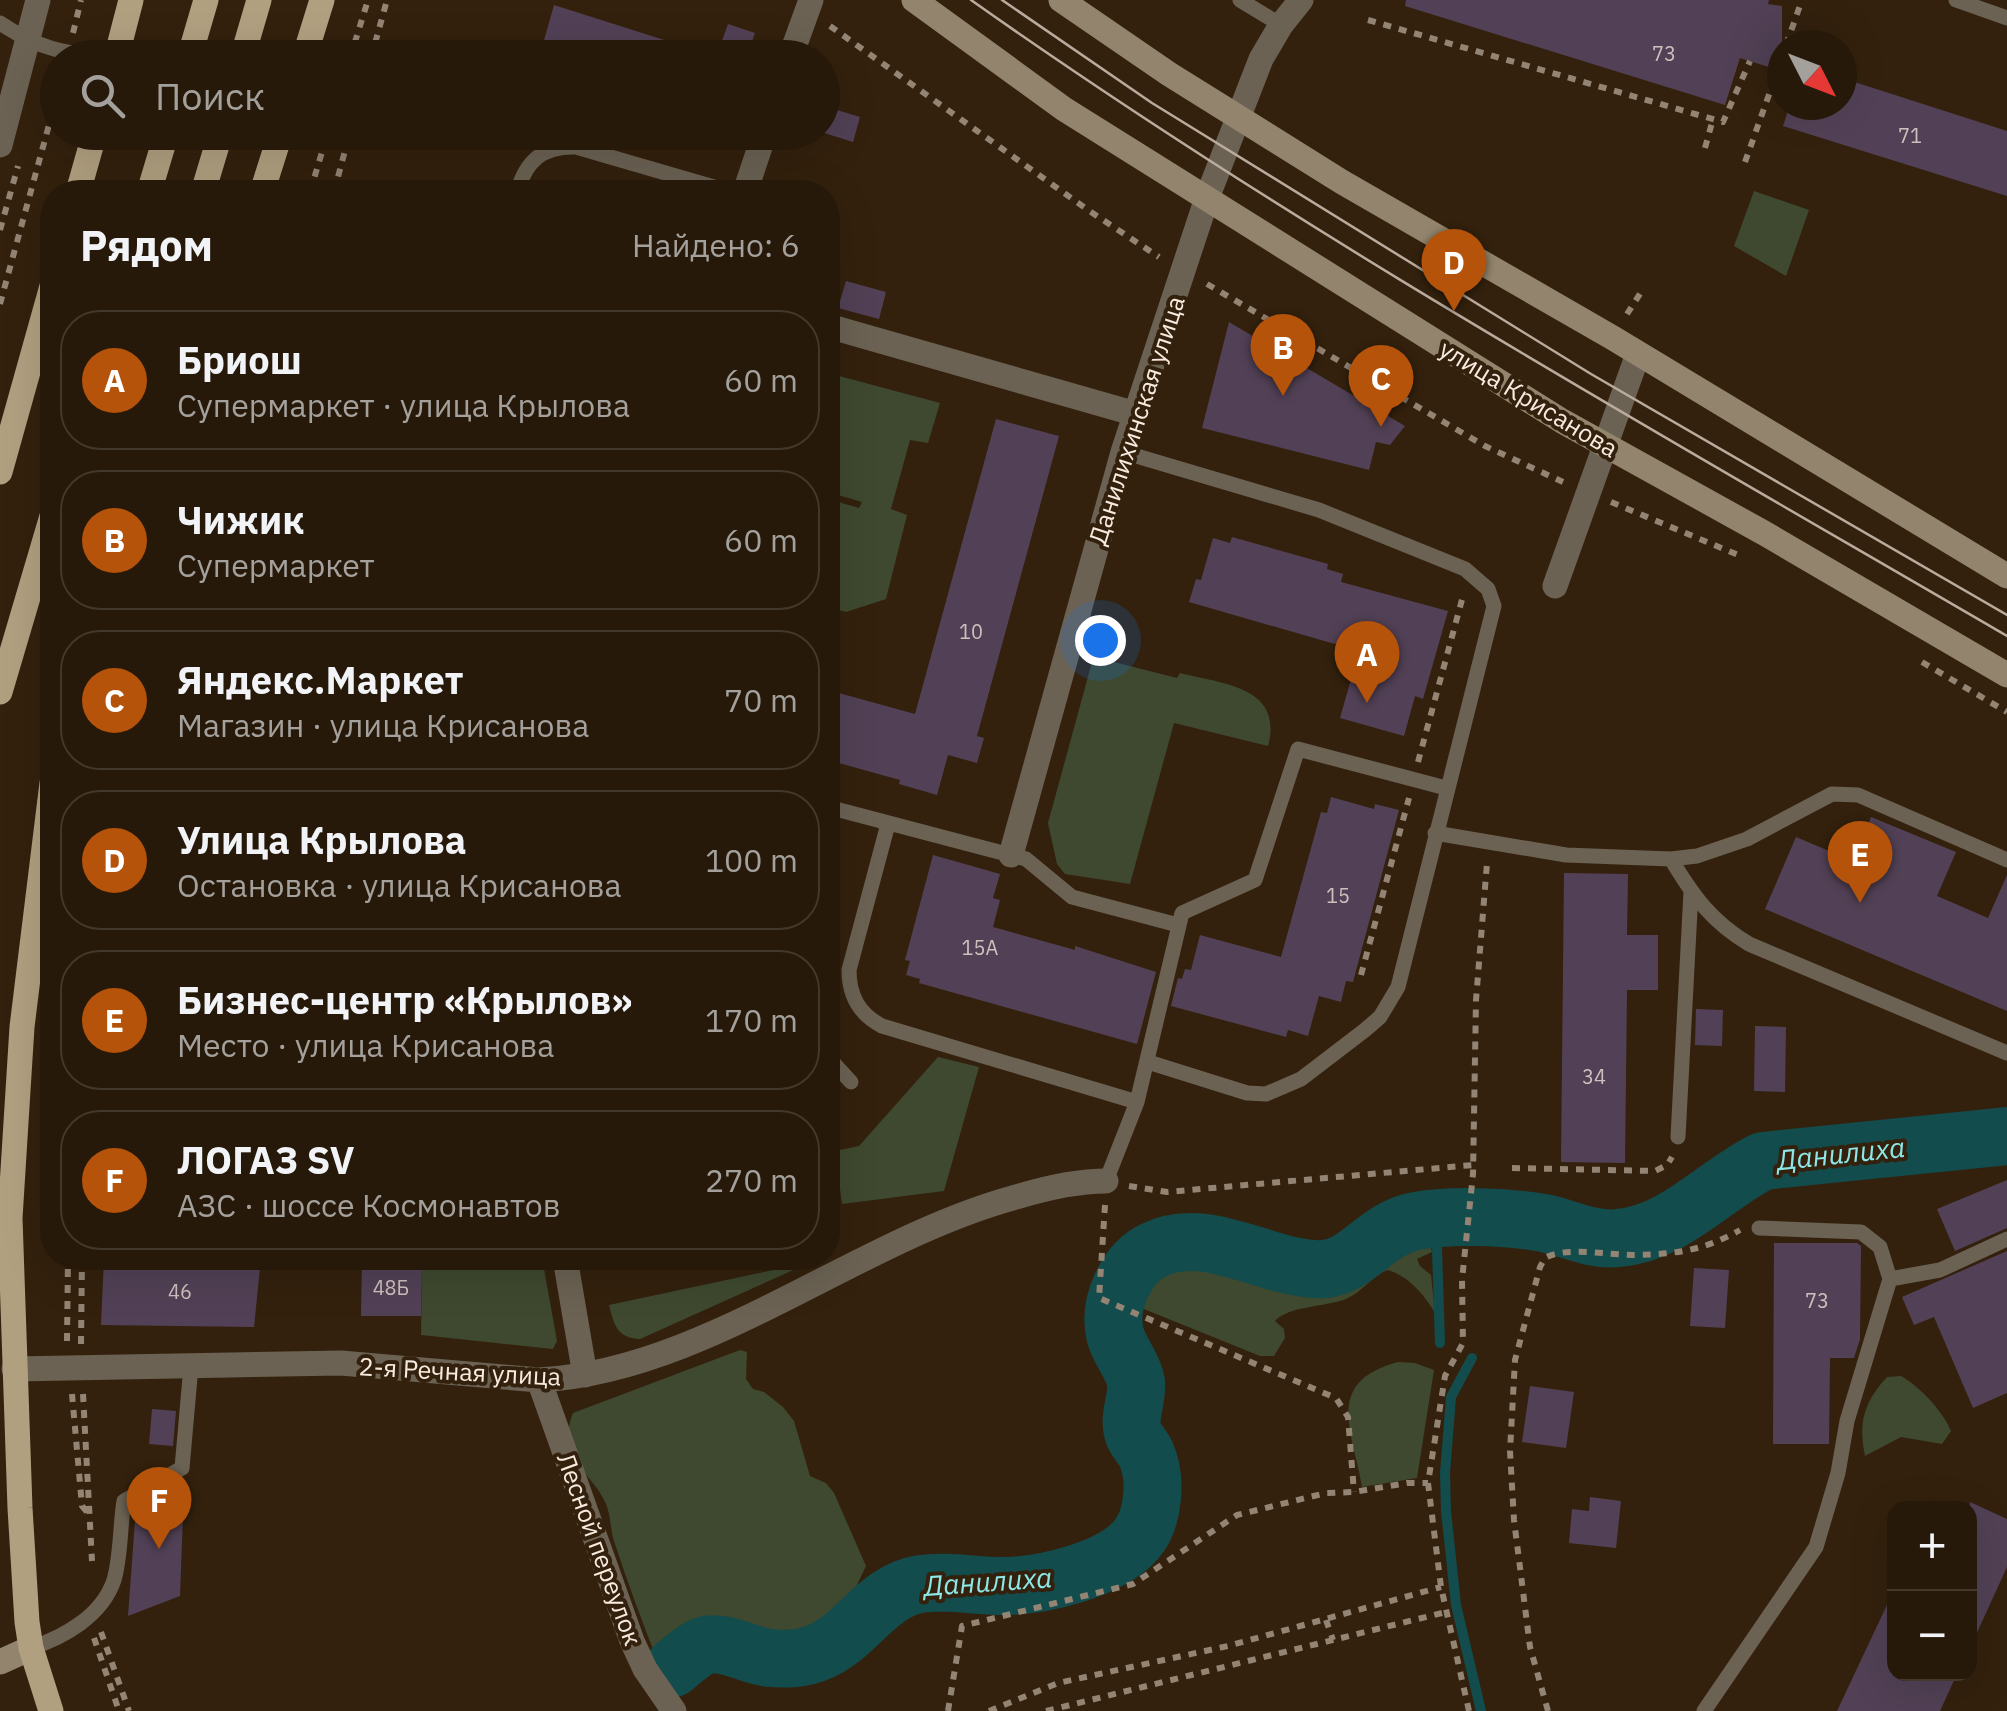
<!DOCTYPE html>
<html lang="ru">
<meta charset="utf-8">
<style>
:root{--surface:#26190a;--page:#322618;--text:#f1f3f6;--muted:#a4a09c;--line:#42382b;--accent:#b45309}
body{margin:0;font-family:"IBM Plex Sans",sans-serif;background:var(--page);color:var(--text)}
.controls{position:absolute;right:30px;bottom:30px;display:grid;overflow:hidden;border-radius:20px;box-shadow:0 10px 40px #0002}
.controls button{width:90px;height:90px;display:grid;place-items:center;padding:0;border:0;border-bottom:2px solid var(--line);background:var(--surface);color:var(--text);font:50px sans-serif}
.compass{position:absolute;left:1767px;top:30px;width:90px;height:90px;border-radius:50%;background:var(--surface);box-shadow:0 10px 40px #0002;rotate:132deg}
.you{position:absolute;left:1100px;top:640px;width:35px;height:35px;margin:-25px;border:8px solid #fff;border-radius:50%;background:#1a73e8;box-shadow:0 0 0 15px #1a73e833}
.badge{display:grid;place-items:center;width:65px;height:65px;border-radius:50%;background:var(--accent);color:#fff;font-size:32px;font-weight:700}
.pin{position:absolute;translate:-50% -82px;filter:drop-shadow(0 2px 5px #0008)}
.pin::after{content:'';position:absolute;top:52px;width:35px;height:30px;background:inherit;clip-path:polygon(0 0,100% 0,50% 100%)}
.list{margin:0;padding:0;list-style:none}
h2{display:flex;justify-content:space-between;align-items:center;height:130px;margin:0;padding:0 40px;font-size:42px}
h2 small{font-size:32px;font-weight:400;color:var(--muted)}
.list li{display:grid;grid-template-columns:65px 1fr auto;gap:30px;align-items:center;box-sizing:border-box;height:140px;margin:0 20px 20px;padding:0 20px;border:2px solid var(--line);border-radius:40px}
.list b{display:block;font-size:38px;white-space:nowrap}
.list p{margin:0;font-size:32px;white-space:nowrap;color:var(--muted)}
.list em{font-size:32px;font-style:normal;color:var(--muted)}
.icon{flex:none;width:55px;height:55px;fill:none;stroke:currentColor;stroke-width:2;stroke-linecap:round;stroke-linejoin:round}
.map{position:relative;flex:none;width:2007px;height:1711px;overflow:hidden}
.search{position:absolute;background:var(--surface);box-shadow:0 10px 40px #0002;left:40px;top:40px;width:800px;height:110px;display:flex;align-items:center;gap:25px;box-sizing:border-box;padding:0 35px;border-radius:55px;color:var(--muted);font-size:38px}
.panel{position:absolute;background:var(--surface);box-shadow:0 10px 40px #0002;left:40px;top:180px;width:800px;height:1090px;border-radius:40px}
.map>svg:first-child{display:block}
.green{fill:#3e492f}
.lines{fill:none;stroke-linecap:round;stroke-linejoin:round}
.stream{stroke:#134c4c;stroke-width:10}
.river{stroke:#134c4c;stroke-width:58}
.building{fill:#524156}
.path{stroke:#938474;stroke-width:6;stroke-dasharray:8 8;stroke-linecap:butt}
.lane{stroke:#6b6253;stroke-width:15}
.street{stroke:#6b6253;stroke-width:25}
.secondary{stroke:#93856d;stroke-width:25}
.primary{stroke:#b1a080;stroke-width:25}
.tram{stroke:#b9ab9d;stroke-width:2.5}
.labels{text-anchor:middle;dominant-baseline:central;stroke-width:8;stroke-linejoin:round;paint-order:stroke}
.number-label{font-size:20px;fill:#cec0bd}
.street-label{font-size:25px;fill:#f7ebdf;stroke:#33210d}
.water-label{font-size:28px;font-style:italic;fill:#8de7e7;stroke:#33210d}
</style>
<div class="map">
<svg width="2007" height="1711" viewBox="0 0 2007 1711">
<rect width="100%" height="100%" fill="#33210d"/>
<!-- green -->
<path class="green" d="M1754,191L1809,210L1786,276L1734,246Z
M828,373L940,403L928,443L910,440L891,509L907,515L886,599L846,612L828,607V499L859,508L862,502L828,492Z
M1098,658L1177,678L1180,673C1222,684 1284,686 1268,746L1174,723L1130,884L1065,874L1057,864L1048,823L1092,662Z
M938,1057L979,1067L944,1191L842,1204L835,1151L859,1146Z
M1420,1225L1427,1227L1432,1252L1417,1259L1420,1266L1431,1275L1435,1313C1425,1295 1406,1274 1387,1270C1371,1277 1361,1293 1346,1299C1324,1307 1289,1306 1275,1321L1284,1329L1285,1338L1274,1356H1260L1124,1301L1122,1297C1154,1226 1219,1250 1278,1266C1292,1269 1310,1276 1324,1274C1362,1268 1382,1230 1420,1225Z
M422,1258H542L557,1341L553,1349L421,1335Z
M811,1262L640,1339C617,1338 614,1325 609,1305Z
M740,1350L747,1352L746,1379L753,1389L764,1392L783,1407L794,1421L810,1476L826,1483L834,1493L866,1566L855,1589L849,1615L829,1635L802,1647L789,1649L716,1638L698,1640L686,1646L668,1665H662L657,1660C642,1621 627,1581 614,1541C610,1529 611,1516 606,1504C597,1482 577,1471 570,1444C567,1433 569,1423 573,1413Z
M1398,1362L1415,1363L1434,1370L1417,1478L1362,1487C1352,1429 1324,1382 1398,1362Z
M1901,1376C1919,1386 1943,1411 1951,1431L1942,1444L1901,1437L1865,1456C1858,1422 1864,1402 1887,1377Z"/>
<g class="lines">
<!-- stream -->
<path class="stream" d="M1436,1218L1440,1343
M1472,1358L1451,1397L1445,1473L1446,1511L1456,1605L1481,1711"/>
<!-- river -->
<path class="river" d="M673,1668C682,1660 692,1651 703,1646C723,1639 750,1656 769,1658C781,1659 796,1659 807,1656C854,1645 872,1592 920,1584C947,1580 975,1586 1003,1586C1042,1586 1110,1570 1136,1540C1154,1520 1157,1478 1146,1454C1143,1447 1137,1442 1134,1435C1127,1418 1138,1399 1136,1382C1133,1365 1119,1351 1115,1334C1108,1304 1126,1263 1154,1250C1207,1223 1271,1272 1324,1269C1359,1266 1375,1229 1416,1221C1451,1214 1509,1217 1544,1223C1568,1228 1593,1241 1618,1238C1676,1233 1714,1185 1763,1161L2007,1136"/>
</g>
<!-- building -->
<path class="building" d="M1406,0H1769L1768,4L1782,6V71L1740,58L1725,105L1405,6Z
M554,5L702,52L701,58H539Z
M728,24L755,33L746,58H716Z
M1842,78L2007,131V196L1783,126L1790,105H1842Z
M827,107L860,117L853,142L821,132Z
M846,281L886,292L879,319L838,308Z
M1229,322L1405,426L1390,445L1376,442L1369,470L1202,428Z
M996,419L1059,436L977,736L984,738L977,763L948,755L937,795L899,784L900,780L828,760V690L915,714Z
M1232,537L1328,564L1327,569L1343,574L1341,582L1448,611L1423,699L1415,696L1404,736L1340,718L1359,651L1189,602L1196,579L1201,580L1213,538L1230,543Z
M1331,797L1374,809L1375,804L1399,810L1353,982L1346,981L1341,1002L1319,996L1308,1036L1288,1030L1286,1037L1171,1006L1178,978L1182,979L1185,969L1191,970L1200,935L1281,957L1321,812L1327,813Z
M1871,817L1956,852L1937,896L1988,918L2007,875V1011L1765,909L1796,837L1853,861Z
M933,855L1000,874L993,898L1000,900L993,927L1075,950V946L1156,972L1137,1044L919,983L920,979L906,975L910,961L905,960Z
M1564,873L1628,874L1627,935H1658V990H1627L1625,1163L1561,1162Z
M1696,1009L1723,1010L1722,1046L1695,1045Z
M1755,1026L1786,1027L1785,1092L1754,1091Z
M2007,1180V1228L1955,1251L1937,1209Z
M1774,1243H1857L1861,1246L1860,1339L1854,1358H1830L1829,1444H1773Z
M2007,1251V1393L1973,1408L1934,1317L1914,1325L1902,1297Z
M104,1258H261L254,1327L101,1325Z
M362,1258H422L421,1316H361Z
M1694,1268L1729,1270L1725,1328L1690,1326Z
M1530,1386L1574,1392L1566,1448L1522,1442Z
M152,1409L176,1411L173,1446L149,1444Z
M184,1487L180,1596L128,1616L136,1507Z
M1590,1497L1621,1501L1616,1548L1569,1543L1572,1509L1589,1511Z
M1970,1502L2007,1519V1567L1970,1648Z
M1894,1590V1674H1957L1940,1711H1837Z"/>
<g class="lines">
<!-- path -->
<path class="path" d="M1368,20L1723,122L1750,61
M830,26L1088,210L1159,257
M73,33L81,0
M1786,45L1802,0
M350,58L368,0
M371,58L387,0
M1705,148L1713,119
M1745,162L1782,58
M310,192L328,132
M334,192L350,132
M0,230L18,166
M1207,284L1485,446L1563,482
M0,304L58,92
M1627,314L1643,289
M1611,502L1743,557
M1922,662L2007,712
M1418,762L1463,596
M1361,975L1409,798
M1512,1168L1655,1171L1667,1165L1672,1157
M1129,1186L1167,1192L1473,1165
M1105,1205L1099,1298L1336,1398L1348,1417L1354,1492
M67,1341L68,1258
M81,1344L82,1258
M72,1394L82,1506L88,1513
M83,1394L92,1561
M1326,1620L1333,1640
M101,1632L129,1711
M94,1638L119,1711
M948,1711L962,1626L1133,1584L1237,1515L1326,1493L1354,1492L1407,1483H1428
M989,1711L1058,1683L1228,1646L1441,1587
M1046,1711L1446,1612
M1469,1711L1441,1587L1428,1483L1445,1376L1463,1343L1462,1280L1473,1174L1476,1000L1487,863
M1548,1711L1530,1647L1514,1520L1510,1451L1515,1360L1540,1267L1545,1258C1565,1246 1609,1255 1633,1255C1676,1254 1703,1251 1740,1230"/>
<!-- lane -->
<path class="lane" d="M1240,0L1281,25
M1956,0L2007,18
M0,23C39,49 63,53 110,58
M517,192C526,161 542,146 576,147L731,192
M1123,452L1319,510L1465,569L1488,589L1494,606L1398,987L1380,1017L1365,1030L1301,1079L1266,1094L1247,1093L1148,1062
M828,807L1026,859L1072,897L1178,925
M888,824L849,970C849,996 859,1014 882,1026L1137,1102
M1435,833L1566,855L1671,859L1697,856L1747,839L1832,794L1858,795L2007,860
M1671,859C1693,896 1712,922 1749,944L2007,1053
M828,1057L851,1082
M1678,1137L1691,892
M1106,1181L1137,1102L1182,913L1255,880L1298,749L1446,788
M1759,1228L1861,1232L1880,1247L1890,1279
M31,1648C64,1637 102,1616 114,1580C121,1556 120,1525 124,1501L182,1468L191,1366
M1704,1711L1816,1547L1838,1473L1847,1421L1890,1279L1940,1270L2007,1239"/>
<!-- street -->
<path class="street" d="M790,58L811,0
M0,145L38,0
M745,192L765,132
M828,326L1136,414
M1555,586L1638,354
M1011,855L1123,452L1207,198L1261,59L1281,25L1301,0
M565,1258L585,1375
M14,1369L341,1363L539,1380C707,1371 856,1240 1016,1197C1046,1188 1075,1181 1106,1181
M539,1380L632,1641L645,1669L674,1711"/>
<!-- secondary -->
<path class="secondary" d="M914,0L1064,109L1562,421L1764,533L2007,675
M1061,0L1169,74L1342,182L1613,338L2007,576
M0,1662L31,1648"/>
<!-- primary -->
<path class="primary" d="M116,58L131,0
M189,58L206,0
M242,58L259,0
M304,58L322,0
M78,192L95,132
M149,192L167,132
M203,192L221,132
M262,192L281,132
M0,472L52,286
M0,692L52,516
M51,1711L31,1648L27,1622L20,1508L10,1218L22,1027L52,783"/>
<!-- tram -->
<path class="tram" d="M971,0C1302,234 1657,432 2007,636
M1002,0L1152,103L1591,374L2007,615"/>
</g>
<g class="labels">
<!-- number labels -->
<g class="number-label">
<text x="1664" y="53">73</text>
<text x="1910" y="135">71</text>
<text x="971" y="631">10</text>
<text x="1338" y="895">15</text>
<text x="980" y="947">15А</text>
<text x="1594" y="1076">34</text>
<text x="391" y="1287">48Б</text>
<text x="180" y="1291">46</text>
<text x="1817" y="1300">73</text>
</g>
<!-- street labels -->
<g class="street-label">
<text transform="translate(1529 398) rotate(31)">улица Крисанова</text>
<text transform="translate(1136 420) rotate(-72)">Данилихинская улица</text>
<text transform="translate(460 1371) rotate(3)">2-я Речная улица</text>
<text transform="translate(600 1549) rotate(70)">Лесной переулок</text>
</g>
<!-- water labels -->
<g class="water-label">
<text transform="translate(1841 1153) rotate(-6)">Данилиха</text>
<text transform="translate(988 1581) rotate(-4)">Данилиха</text>
</g>
</g>
</svg>
<div class="controls">
<button>+</button>
<button>−</button>
</div>
<svg class="compass" viewBox="-18 -18 36 36"><path d="M0-13l5 13h-10z" fill="#e53935"/><path d="M0 13l5-13h-10z" fill="#a4a09c"/></svg>
<div class="you"></div>
<div class="pin badge" style="left:1367px;top:703px">A</div>
<div class="pin badge" style="left:1283px;top:396px">B</div>
<div class="pin badge" style="left:1381px;top:427px">C</div>
<div class="pin badge" style="left:1454px;top:311px">D</div>
<div class="pin badge" style="left:1860px;top:903px">E</div>
<div class="pin badge" style="left:159px;top:1549px">F</div>
<div class="search"><svg class="icon" aria-label="search" viewBox="0 0 24 24"><circle cx="10" cy="10" r="6"/><path d="M15 15l6 6"/></svg>Поиск</div>
<section class="panel">
<h2>Рядом<small>Найдено: 6</small></h2>
<ul class="list">
<li><span class="badge">A</span><div><b>Бриош</b><p>Супермаркет · улица Крылова</p></div><em>60 m</em></li>
<li><span class="badge">B</span><div><b>Чижик</b><p>Супермаркет</p></div><em>60 m</em></li>
<li><span class="badge">C</span><div><b>Яндекс.Маркет</b><p>Магазин · улица Крисанова</p></div><em>70 m</em></li>
<li><span class="badge">D</span><div><b>Улица Крылова</b><p>Остановка · улица Крисанова</p></div><em>100 m</em></li>
<li><span class="badge">E</span><div><b>Бизнес-центр «Крылов»</b><p>Место · улица Крисанова</p></div><em>170 m</em></li>
<li><span class="badge">F</span><div><b>ЛОГАЗ SV</b><p>АЗС · шоссе Космонавтов</p></div><em>270 m</em></li>
</ul>
</section>
</div>
